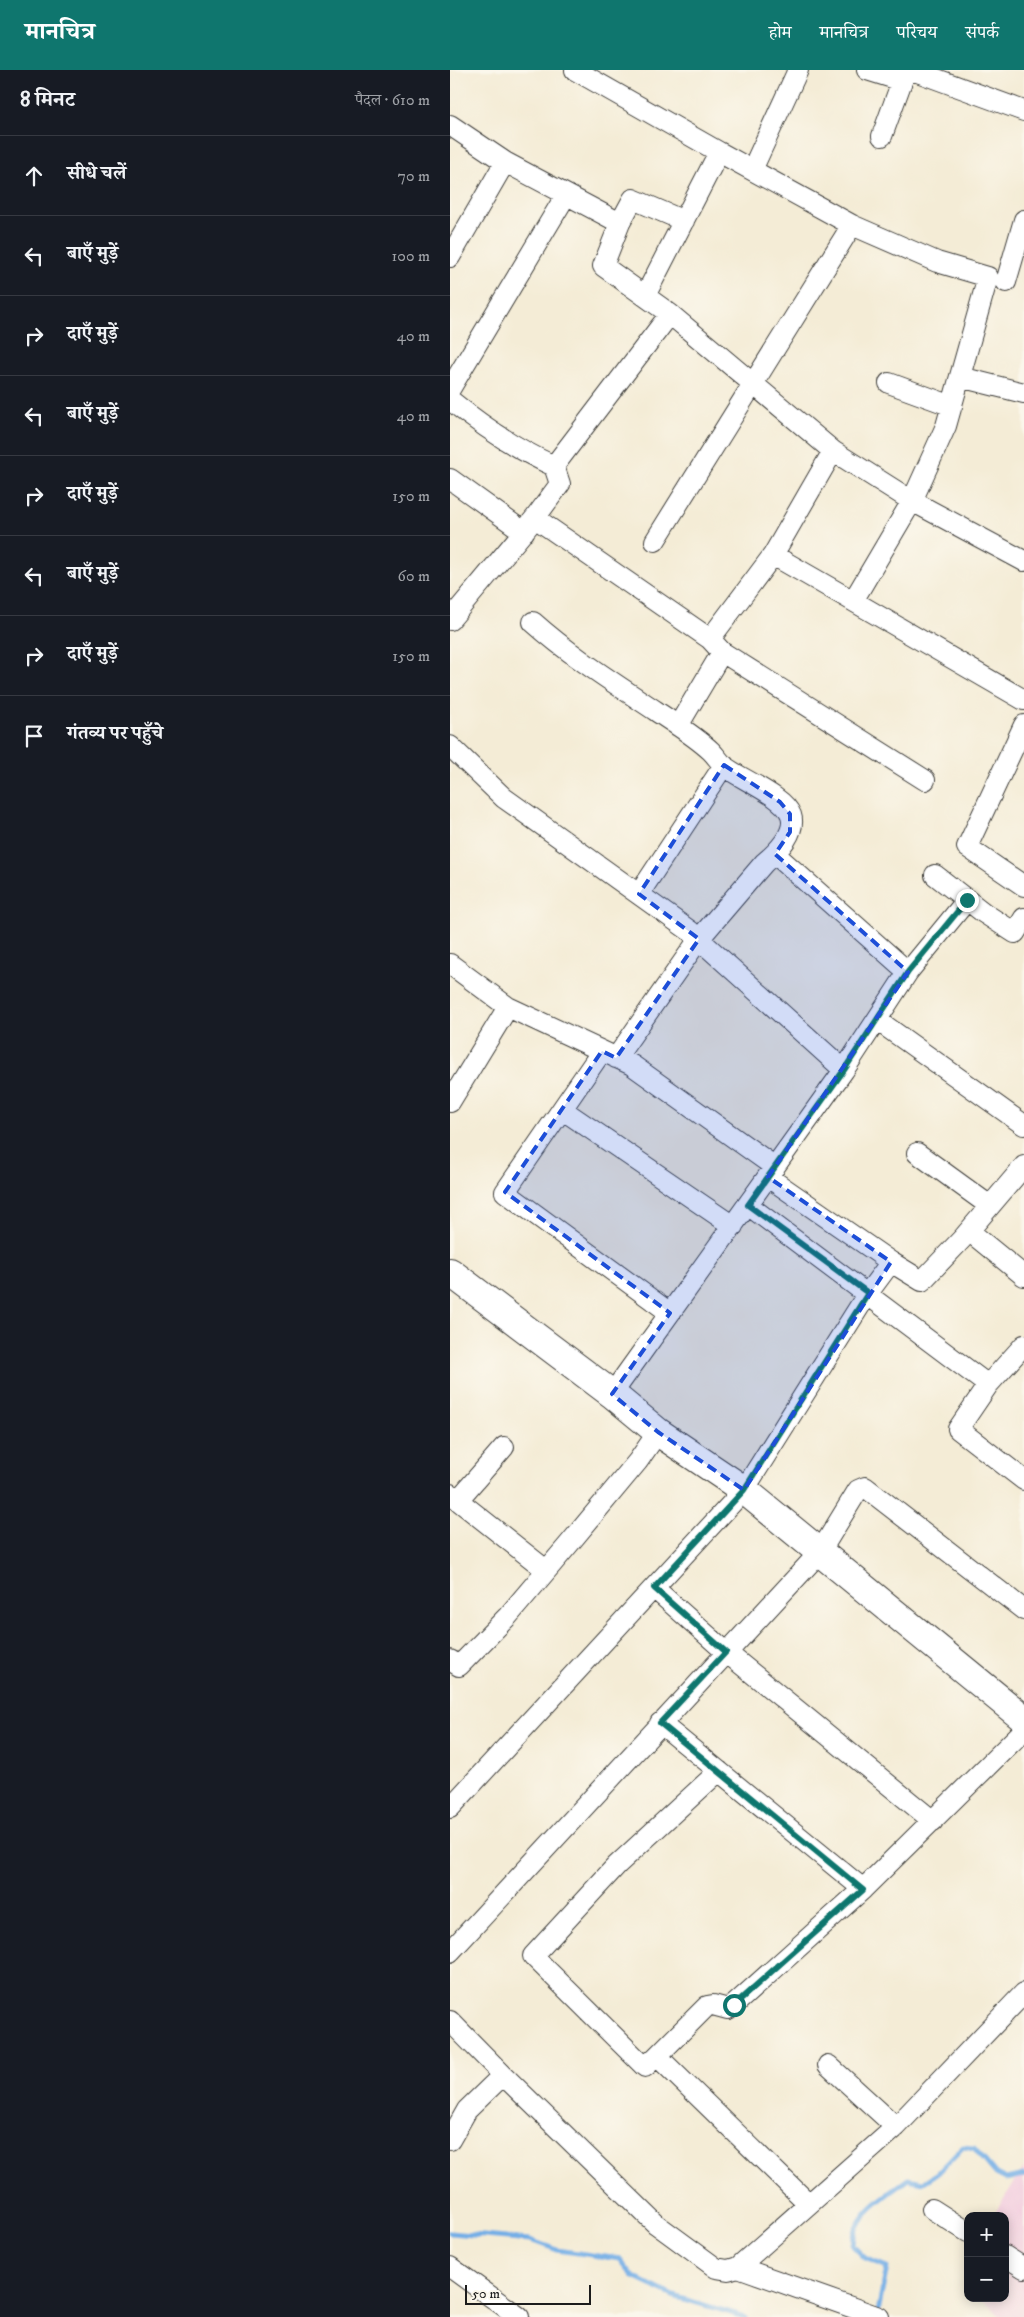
<!DOCTYPE html>
<html lang="hi">
<meta charset="utf-8">
<style>
:root{--surface:#171b24;--page:#242831;--text:#f1f3f6;--muted:#9ea1a6;--line:#363941;--accent:#0f766e}
body{margin:0;font-family:"IM FELL DW Pica","Noto Serif Devanagari",serif;background:var(--page);color:var(--text)}
.controls{position:absolute;right:15px;bottom:15px;display:grid;overflow:hidden;border-radius:10px;box-shadow:0 2px 12px #0003}
.controls button{width:45px;height:45px;display:grid;place-items:center;padding:0;border:0;border-bottom:1px solid var(--line);background:var(--surface);color:var(--text);font:25px sans-serif}
.scale{position:absolute;left:15px;bottom:12px;width:126px;box-sizing:border-box;padding-left:5px;border:2px solid #1c1c1c;border-top:0;font-size:14px;line-height:18px;white-space:nowrap;color:#1c1c1c;-webkit-text-stroke:4px #fbf7ec;paint-order:stroke}
.stop{position:absolute;width:15px;height:15px;margin:-11px;border:4px solid #0f766e;border-radius:50%;background:#fff}
.stop.end{background:#0f766e;border-color:#fff;box-shadow:0 1px 5px #0008}
.list{margin:0;padding:0;list-style:none}
h2{display:flex;justify-content:space-between;align-items:center;height:65px;margin:0;padding:0 20px;font-size:21px}
h2 small{font-size:16px;font-weight:400;color:var(--muted)}
.list li{display:grid;grid-template-columns:32px 1fr auto;gap:15px;align-items:center;box-sizing:border-box;height:80px;padding:0 20px;border-top:1px solid var(--line)}
.list b{display:block;font-size:19px;white-space:nowrap}
.list em{font-size:16px;font-style:normal;color:var(--muted)}
.icon{flex:none;width:28px;height:28px;fill:none;stroke:currentColor;stroke-width:2;stroke-linecap:round;stroke-linejoin:round}
.map{position:relative;flex:none;width:574px;height:2247px;overflow:hidden}
header{display:flex;align-items:center;gap:30px;box-sizing:border-box;height:70px;padding:0 25px;background:var(--accent);color:#fff}
header strong{font-size:24px}
nav{display:flex;gap:28px;margin-inline-start:auto;font-size:18px}
main{display:flex}
aside{flex:1;background:var(--surface)}
.map>svg:first-child{display:block}
.built{fill:#f3cfdf}
.lines{fill:none;stroke-linecap:round;stroke-linejoin:round}
.stream{stroke:#75afe6;stroke-width:5}
.street-casing{stroke:#3c3b38;stroke-width:22}
.secondary-casing{stroke:#3c3b38;stroke-width:30}
.street{stroke:#fff;stroke-width:20}
.secondary{stroke:#fff;stroke-width:28}
.route{stroke:#0f766e;stroke-width:6}
.marked{fill:#1d4ed8;fill-opacity:0.2;stroke:#1d4ed8;stroke-width:4;stroke-dasharray:10 6;stroke-linejoin:round}
</style>
<header>
<strong>मानचित्र</strong>
<nav><a>होम</a><a>मानचित्र</a><a>परिचय</a><a>संपर्क</a></nav>
</header>
<main>
<aside>
<h2>8 मिनट<small>पैदल · 610 m</small></h2>
<ul class="list">
<li><svg class="icon" aria-label="ahead" viewBox="0 0 24 24"><path d="M12 20V5M6 11l6-6 6 6"/></svg><div><b>सीधे चलें</b></div><em>70 m</em></li>
<li><svg class="icon" aria-label="left" viewBox="0 0 24 24"><path d="M17 20v-9H6M10 6l-5 5 5 5"/></svg><div><b>बाएँ मुड़ें</b></div><em>100 m</em></li>
<li><svg class="icon" aria-label="right" viewBox="0 0 24 24"><path d="M7 20v-9h11M14 6l5 5-5 5"/></svg><div><b>दाएँ मुड़ें</b></div><em>40 m</em></li>
<li><svg class="icon" aria-label="left" viewBox="0 0 24 24"><path d="M17 20v-9H6M10 6l-5 5 5 5"/></svg><div><b>बाएँ मुड़ें</b></div><em>40 m</em></li>
<li><svg class="icon" aria-label="right" viewBox="0 0 24 24"><path d="M7 20v-9h11M14 6l5 5-5 5"/></svg><div><b>दाएँ मुड़ें</b></div><em>150 m</em></li>
<li><svg class="icon" aria-label="left" viewBox="0 0 24 24"><path d="M17 20v-9H6M10 6l-5 5 5 5"/></svg><div><b>बाएँ मुड़ें</b></div><em>60 m</em></li>
<li><svg class="icon" aria-label="right" viewBox="0 0 24 24"><path d="M7 20v-9h11M14 6l5 5-5 5"/></svg><div><b>दाएँ मुड़ें</b></div><em>150 m</em></li>
<li><svg class="icon" aria-label="arrive" viewBox="0 0 24 24"><path d="M6 21V4h12l-3 4 3 4H6"/></svg><div><b>गंतव्य पर पहुँचे</b></div></li>
</ul>
</aside>
<div class="map">
<svg width="574" height="2247" viewBox="0 0 574 2247">
<rect width="100%" height="100%" fill="#fbf7ec"/>
<filter id="ink" filterUnits="userSpaceOnUse"><feTurbulence type="fractalNoise" baseFrequency=".02" numOctaves="2"/><feDisplacementMap in="SourceGraphic" scale="10" xChannelSelector="R" yChannelSelector="G"/><feConvolveMatrix kernelMatrix="1 2 1 2 8 2 1 2 1" color-interpolation-filters="sRGB"/></filter>
<filter id="wash" filterUnits="userSpaceOnUse"><feTurbulence type="fractalNoise" baseFrequency=".0096" numOctaves="4" result="noise"/><feDisplacementMap in="SourceGraphic" scale="20" xChannelSelector="R" yChannelSelector="G"/><feGaussianBlur stdDeviation="1.12" result="paint"/><feColorMatrix in="noise" values="0 0 0 0 0 0 0 0 0 0 0 0 0 0 0 0 0 1.4 0 .05"/><feComposite in="paint" operator="in"/></filter>
<g filter="url(#wash)">
<rect width="100%" height="100%" fill="#f4ecd6"/>
<!-- built -->
<path class="built" d="M574,2097V2247H551L532,2228H555V2146H543Z"/>
<g class="lines">
<!-- stream -->
<path class="stream" d="M0,2163L80,2170L107,2180L170,2189L184,2207L223,2226L296,2247
M428,2242L437,2197L415,2188L403,2176C403,2143 435,2127 458,2109L474,2112L488,2103L513,2077L524,2078L546,2104L556,2109L574,2105"/>
</g>
</g>
<g filter="url(#ink)">
<g class="lines">
<defs>
<path id="street" d="M125,0L269,82
M417,0L452,11L457,0
M462,0L574,41
M0,55L55,92L170,153L153,196L220,244L383,381
M432,66L452,11
M302,100L348,0
M170,153L183,129L234,151
M0,187L55,92
M556,212L574,150
M195,226L269,82L402,155L487,192L538,207L496,356L462,431L403,531L323,485
M510,307L574,323
M439,313L502,336
M0,319L116,125
M0,330C32,356 66,379 104,396
M0,409L74,462
M85,448L110,414L104,396L220,244
M205,471L402,155
M403,531L574,630
M0,550L85,448L260,569L323,485L383,381L462,431L574,491
M83,552C121,586 164,613 206,641C225,654 245,666 261,681C266,686 269,691 274,696C290,709 334,726 341,745C347,763 326,783 314,793L249,869L166,988
M260,569L272,582L475,710
M574,655L517,777L574,816
M228,656L272,582
M0,676L54,728L240,861L394,1000L162,1324
M325,784L458,902
M485,805L534,843L565,863L574,848
M189,824L274,695
M0,894L58,937L182,995L325,1097
M427,950L574,1055
M152,981L55,1122L220,1243
M394,1000L458,902L517,830
M0,1032L58,937
M113,1040L283,1156
M467,1083L540,1136
M298,1135L538,1315L508,1359L574,1410
M519,1161L574,1206
M441,1192L472,1211L512,1169L574,1096
M538,1315L574,1275
M0,1424L96,1500
M8,1430L54,1377
M204,1518L276,1582L483,1751
M0,1590L9,1596L58,1546L119,1474L188,1391L208,1362
M210,1653L413,1819L574,1660
M0,1738L294,1420L418,1223L441,1192L318,1107
M0,1882L370,1482L408,1420L415,1417L574,1540
M0,1951L53,2005
M207,1986L195,1997L83,1886L167,1795L269,1701
M378,1995L446,2057
M0,2070L17,2040L53,2005L206,2154L266,2198L278,2200L288,2197L446,2057L574,1923
M359,2134L207,1986L257,1936L263,1935L278,1939L284,1935L413,1819
M482,2139L518,2162
M555,2186L574,2198
M0,2197L69,2247
M288,2197L429,2247"/>
<path id="secondary" d="M0,1202L162,1324L208,1362L294,1420L574,1649"/>
</defs>
<!-- street casing -->
<use href="#street" class="street-casing"/>
<!-- secondary casing -->
<use href="#secondary" class="secondary-casing"/>
<!-- street -->
<use href="#street" class="street"/>
<!-- secondary -->
<use href="#secondary" class="secondary"/>
</g>
</g>
<g class="lines" filter="url(#ink)">
<!-- route -->
<path class="route" d="M284,1935L413,1820L210,1653L276,1582L204,1518L294,1420L418,1223L298,1135L394,1000L458,902L517,830"/>
</g>
<!-- marked area -->
<path class="marked" d="M274,695L330,732L340,744V762L325,784L458,902L318,1107L441,1192L294,1420L208,1362L162,1324L220,1243L55,1122L152,981L166,988L249,869L189,824Z"/>
</svg>
<div class="controls">
<button>+</button>
<button>−</button>
</div>
<div class="scale">50 m</div>
<div class="stop" style="left:284px;top:1935px"></div>
<div class="stop end" style="left:517px;top:830px"></div>
</div>
</main>
